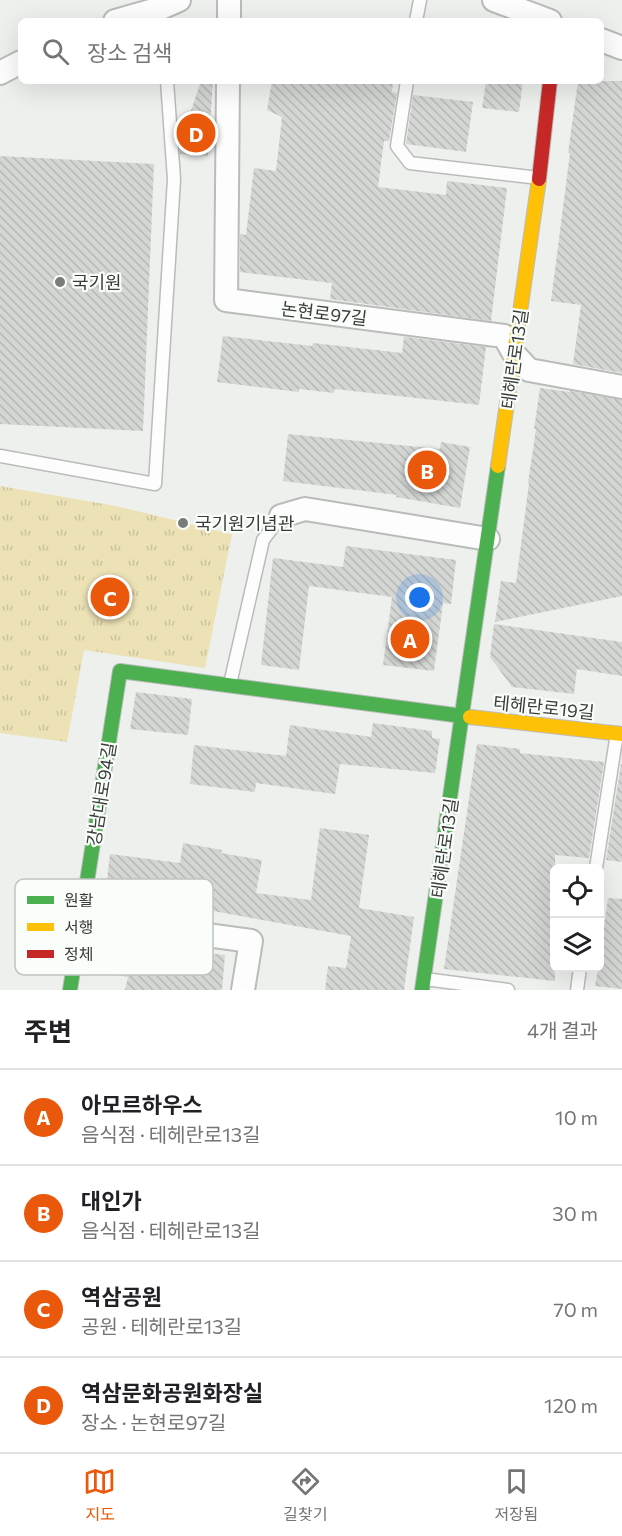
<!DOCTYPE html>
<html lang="ko">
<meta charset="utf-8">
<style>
:root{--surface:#fff;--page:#f6f6f6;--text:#202124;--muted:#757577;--line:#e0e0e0;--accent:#ea580c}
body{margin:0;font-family:Commissioner,"Noto Sans KR",sans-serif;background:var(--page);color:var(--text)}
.controls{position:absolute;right:18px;bottom:18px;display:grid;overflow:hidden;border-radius:9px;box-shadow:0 6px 24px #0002}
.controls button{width:54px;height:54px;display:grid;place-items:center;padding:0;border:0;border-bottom:2px solid var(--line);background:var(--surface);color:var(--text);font:30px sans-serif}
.you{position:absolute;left:420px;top:598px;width:21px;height:21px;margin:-15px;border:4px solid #fff;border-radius:50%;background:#1a73e8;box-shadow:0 0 0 9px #1a73e833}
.badge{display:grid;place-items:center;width:39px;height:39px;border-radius:50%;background:var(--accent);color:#fff;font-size:20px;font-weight:700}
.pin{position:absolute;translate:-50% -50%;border:3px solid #fff;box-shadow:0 2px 6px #0006}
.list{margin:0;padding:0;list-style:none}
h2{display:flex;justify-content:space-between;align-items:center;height:78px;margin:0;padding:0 24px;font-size:26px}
h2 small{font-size:20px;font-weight:400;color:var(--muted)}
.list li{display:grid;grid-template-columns:39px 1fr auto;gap:18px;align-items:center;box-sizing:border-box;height:96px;padding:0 24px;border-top:2px solid var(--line)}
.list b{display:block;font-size:22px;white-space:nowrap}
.list p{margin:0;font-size:20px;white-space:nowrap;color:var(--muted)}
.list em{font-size:20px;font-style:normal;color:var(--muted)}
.icon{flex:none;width:33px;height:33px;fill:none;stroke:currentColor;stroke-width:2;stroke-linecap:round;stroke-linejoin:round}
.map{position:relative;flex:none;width:622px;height:990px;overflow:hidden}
.search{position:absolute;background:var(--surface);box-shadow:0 6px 24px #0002;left:18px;right:18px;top:18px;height:66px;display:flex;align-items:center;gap:15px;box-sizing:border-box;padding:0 21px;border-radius:9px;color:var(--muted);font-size:22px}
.sheet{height:462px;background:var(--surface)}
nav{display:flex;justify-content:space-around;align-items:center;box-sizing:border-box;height:84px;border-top:2px solid var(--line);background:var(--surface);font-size:16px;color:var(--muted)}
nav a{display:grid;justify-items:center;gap:3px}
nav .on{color:var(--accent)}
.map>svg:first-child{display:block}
.park{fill:url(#park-tufts)}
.building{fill:url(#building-back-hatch)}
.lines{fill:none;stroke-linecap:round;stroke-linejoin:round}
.lane-casing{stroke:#babcba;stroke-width:15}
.street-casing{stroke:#babcba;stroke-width:26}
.fast-casing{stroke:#babcba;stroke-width:16}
.slow-casing{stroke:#babcba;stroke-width:16}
.jam-casing{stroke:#babcba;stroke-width:16}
.lane{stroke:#fcfdfc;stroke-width:12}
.street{stroke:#fcfdfc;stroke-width:22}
.fast{stroke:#4caf50;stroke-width:14}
.slow{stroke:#ffc107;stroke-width:14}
.jam{stroke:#c62828;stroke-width:14}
.poi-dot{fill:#797c79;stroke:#f9fefa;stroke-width:2}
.labels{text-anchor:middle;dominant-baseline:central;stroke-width:4.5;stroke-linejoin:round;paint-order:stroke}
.poi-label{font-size:18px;fill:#3b3d3b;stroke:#f9fefa;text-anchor:start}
.street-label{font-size:18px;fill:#3b3d3b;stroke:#f9fefa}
.key{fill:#f9fefa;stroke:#c0c4c1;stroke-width:1.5}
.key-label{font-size:16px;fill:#3b3d3b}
</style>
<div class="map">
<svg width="622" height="990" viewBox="0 0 622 990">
<defs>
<pattern id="park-tufts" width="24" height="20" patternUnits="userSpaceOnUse" patternTransform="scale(1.5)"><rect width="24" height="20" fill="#ece2b6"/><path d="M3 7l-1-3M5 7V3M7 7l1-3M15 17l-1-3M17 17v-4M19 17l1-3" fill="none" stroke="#cbc39d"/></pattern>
<pattern id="building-back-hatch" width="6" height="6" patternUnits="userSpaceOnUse" patternTransform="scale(1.5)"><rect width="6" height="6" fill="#d4d6d4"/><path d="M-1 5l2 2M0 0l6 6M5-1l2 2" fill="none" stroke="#b7b9b7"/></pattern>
</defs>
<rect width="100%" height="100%" fill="#edf0ed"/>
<!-- park -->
<path class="park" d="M0,486L116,506L232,534L205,668L84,650L67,742L0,733Z"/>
<!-- building -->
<path class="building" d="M201,81H213L208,156L180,154V143Z
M272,81H393L392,92L397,93L389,141H384L378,187L446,195L447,181L507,188L491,321L330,299L332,283L240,272V234L246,235L254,168L276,171L282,117L267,110Z
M486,81H523L519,112L482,108Z
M578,81H622V373L573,364L581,305L551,301L570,153H568Z
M413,95L473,102L466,152L406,144Z
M0,156L154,164L143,431L0,424Z
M223,336L312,346L313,343L402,353L404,337L486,347L479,405L335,389L334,393L299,389V392L217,382Z
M540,388L570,392V391L622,400V596L495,622L501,581L516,583L529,483H528L536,429H534Z
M288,434L440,449L441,442L470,447L460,508L396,497L397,495L283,481Z
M346,546L456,560L451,604L443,603L434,671L383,665L392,597L309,586L299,670L261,665L273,558L343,567Z
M494,624L622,642V676L577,669L574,694L512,687L490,657Z
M136,692L192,699L188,735L130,729Z
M373,723L432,731V738L440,739L435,773L340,764L335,794L256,783L255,792L190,784L194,745L286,756L290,725L371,737Z
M477,744L520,749V753L604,762L589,858L555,855V981L444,969Z
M621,764H622V862L606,860Z
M320,828L369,835L359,908L414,917L404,990H325L328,966L346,968L351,936L213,911V909L168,901L166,916L104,907L110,854L180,863L183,843L222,850L221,853L262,860L256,893L311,900Z
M608,898L622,899V989L595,986L598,968H600V958Z
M98,934L162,943V948L225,955L222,990H125L128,977L92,971Z"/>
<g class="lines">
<defs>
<path id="lane" d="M416,21L420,0
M407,81L397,146L410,163L539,178
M0,456L155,484L174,179L167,81
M230,684L263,540L281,516
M596,868L617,733
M425,979L508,990
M577,990L580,968"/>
<path id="street" d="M494,0L550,21
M115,21L161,8L179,0
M229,21V0
M601,40L622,48
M0,73L21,62
M228,81L226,300L504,336L514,354L529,370L622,387
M281,516L305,509L488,539
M81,918L251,941L243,990"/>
<path id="fast" d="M70,990L120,671L470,717
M422,990L498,466"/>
<path id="slow" d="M498,466L539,179
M470,717L622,734"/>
<path id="jam" d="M539,179L550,81"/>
</defs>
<!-- lane casing -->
<use href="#lane" class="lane-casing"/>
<!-- street casing -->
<use href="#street" class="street-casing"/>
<!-- fast casing -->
<use href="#fast" class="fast-casing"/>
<!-- slow casing -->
<use href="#slow" class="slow-casing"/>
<!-- jam casing -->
<use href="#jam" class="jam-casing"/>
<!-- lane -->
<use href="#lane" class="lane"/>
<!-- street -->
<use href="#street" class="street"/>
<!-- fast -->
<use href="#fast" class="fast"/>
<!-- slow -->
<use href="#slow" class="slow"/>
<!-- jam -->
<use href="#jam" class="jam"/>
</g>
<!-- markers -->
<g class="poi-dot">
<circle cx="60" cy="282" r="6"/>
<circle cx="183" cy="523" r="6"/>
</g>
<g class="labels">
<!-- poi labels -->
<g class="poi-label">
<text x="72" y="282">국기원</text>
<text x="195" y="523">국기원기념관</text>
</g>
<!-- street labels -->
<g class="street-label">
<text transform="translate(324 313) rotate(7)">논현로97길</text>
<text transform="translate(514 359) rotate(-82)">테헤란로13길</text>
<text transform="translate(544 707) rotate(6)">테헤란로19길</text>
<text transform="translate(101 794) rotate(-81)">강남대로94길</text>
<text transform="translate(444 848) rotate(-82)">테헤란로13길</text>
</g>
</g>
<!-- legend -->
<rect x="15" y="879" width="198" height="96" rx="9" class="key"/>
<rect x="27" y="896" width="27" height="8" fill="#4caf50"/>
<rect x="27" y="923" width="27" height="8" fill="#ffc107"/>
<rect x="27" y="950" width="27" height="8" fill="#c62828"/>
<g class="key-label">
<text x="64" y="906">원활</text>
<text x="64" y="933">서행</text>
<text x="64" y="960">정체</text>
</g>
</svg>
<div class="controls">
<button><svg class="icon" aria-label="locate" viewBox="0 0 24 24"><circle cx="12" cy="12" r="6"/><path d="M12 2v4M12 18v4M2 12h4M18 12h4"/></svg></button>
<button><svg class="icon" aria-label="layers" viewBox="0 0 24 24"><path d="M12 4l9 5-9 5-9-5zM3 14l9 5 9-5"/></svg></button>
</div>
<div class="you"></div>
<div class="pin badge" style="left:410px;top:639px">A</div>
<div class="pin badge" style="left:427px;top:470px">B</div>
<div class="pin badge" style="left:110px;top:597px">C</div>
<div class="pin badge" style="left:196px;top:133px">D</div>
<div class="search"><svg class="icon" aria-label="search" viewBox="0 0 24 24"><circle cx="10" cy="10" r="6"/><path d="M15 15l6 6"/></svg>장소 검색</div>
</div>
<section class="sheet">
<h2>주변<small>4개 결과</small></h2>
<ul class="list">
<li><span class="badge">A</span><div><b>아모르하우스</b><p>음식점 · 테헤란로13길</p></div><em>10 m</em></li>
<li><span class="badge">B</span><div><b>대인가</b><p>음식점 · 테헤란로13길</p></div><em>30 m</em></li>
<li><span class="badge">C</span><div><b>역삼공원</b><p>공원 · 테헤란로13길</p></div><em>70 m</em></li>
<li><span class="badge">D</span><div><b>역삼문화공원화장실</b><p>장소 · 논현로97길</p></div><em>120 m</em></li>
</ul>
</section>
<nav>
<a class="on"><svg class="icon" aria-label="map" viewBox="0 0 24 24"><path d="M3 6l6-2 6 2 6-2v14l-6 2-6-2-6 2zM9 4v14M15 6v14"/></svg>지도</a>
<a><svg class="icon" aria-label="directions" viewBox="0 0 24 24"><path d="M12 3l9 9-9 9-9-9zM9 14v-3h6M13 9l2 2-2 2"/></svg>길찾기</a>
<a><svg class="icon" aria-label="saved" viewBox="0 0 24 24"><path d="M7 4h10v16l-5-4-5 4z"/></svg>저장됨</a>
</nav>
